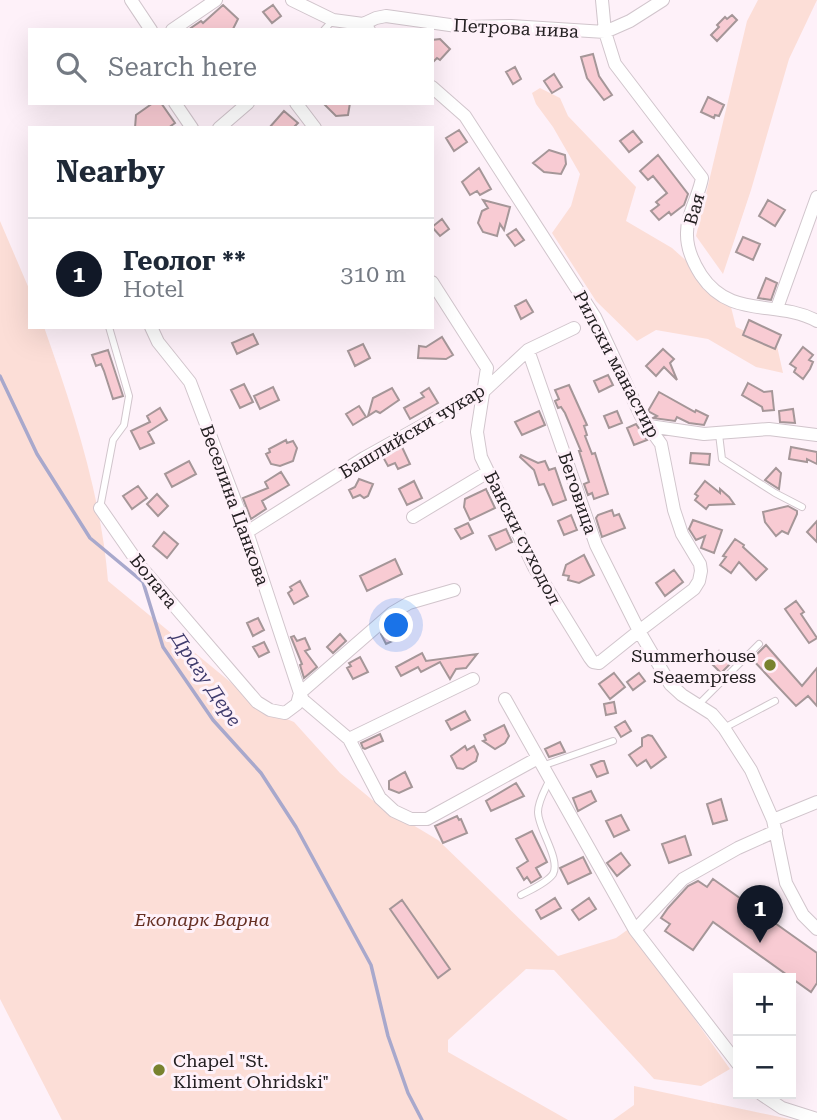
<!DOCTYPE html>
<meta charset="utf-8">
<style>
:root{--surface:#fff;--page:#f6f6f7;--text:#1f2937;--muted:#747a83;--line:#e0e1e3;--accent:#111827}
body{margin:0;font-family:"Roboto Serif",serif;background:var(--page);color:var(--text)}
.controls{position:absolute;right:21px;bottom:21px;display:grid;overflow:hidden;border-radius:0px;box-shadow:0 7px 28px #0002}
.controls button{width:63px;height:63px;display:grid;place-items:center;padding:0;border:0;border-bottom:2px solid var(--line);background:var(--surface);color:var(--text);font:35px sans-serif}
.you{position:absolute;left:397px;top:626px;width:24px;height:24px;margin:-18px;border:5px solid #fff;border-radius:50%;background:#1a73e8;box-shadow:0 0 0 10px #1a73e833}
.badge{display:grid;place-items:center;width:46px;height:46px;border-radius:50%;background:var(--accent);color:#fff;font-size:23px;font-weight:700}
.pin{position:absolute;translate:-50% -58px;filter:drop-shadow(0 2px 4px #0008)}
.pin::after{content:'';position:absolute;top:37px;width:24px;height:21px;background:inherit;clip-path:polygon(0 0,100% 0,50% 100%)}
.list{margin:0;padding:0;list-style:none}
h2{display:flex;justify-content:space-between;align-items:center;height:91px;margin:0;padding:0 28px;font-size:30px}
h2 small{font-size:23px;font-weight:400;color:var(--muted)}
.list li{display:grid;grid-template-columns:46px 1fr auto;gap:21px;align-items:center;box-sizing:border-box;height:112px;padding:0 28px;border-top:2px solid var(--line)}
.list b{display:block;font-size:26px;white-space:nowrap}
.list p{margin:0;font-size:23px;white-space:nowrap;color:var(--muted)}
.list em{font-size:23px;font-style:normal;color:var(--muted)}
.icon{flex:none;width:38px;height:38px;fill:none;stroke:currentColor;stroke-width:2;stroke-linecap:round;stroke-linejoin:round}
.map{position:relative;flex:none;width:817px;height:1120px;overflow:hidden}
.search{position:absolute;background:var(--surface);box-shadow:0 7px 28px #0002;left:28px;top:28px;width:406px;height:77px;display:flex;align-items:center;gap:18px;box-sizing:border-box;padding:0 24px;border-radius:0px;color:var(--muted);font-size:26px}
.panel{position:absolute;background:var(--surface);box-shadow:0 7px 28px #0002;left:28px;top:126px;width:406px;height:203px;border-radius:0px}
.map>svg:first-child{display:block}
.green{fill:#fcded7}
.lines{fill:none;stroke-linecap:round;stroke-linejoin:round}
.stream{stroke:#a8a8cc;stroke-width:3.5}
.building{fill:#f8cbd3;stroke:#a59698;stroke-width:2}
.lane-casing{stroke:#d1c5cc;stroke-width:8}
.street-casing{stroke:#d1c5cc;stroke-width:14}
.lane{stroke:#fff;stroke-width:6}
.street{stroke:#fff;stroke-width:12}
.poi-dot{fill:#78822e;stroke:#fef1f9;stroke-width:2.5}
.labels{text-anchor:middle;dominant-baseline:central;stroke-width:6;stroke-linejoin:round;paint-order:stroke}
.street-label{font-size:18px;fill:#242022;stroke:#fef1f9}
.poi-label{font-size:18px;fill:#242022;stroke:#fef1f9;text-anchor:end}
.park-label{font-size:18px;font-style:italic;fill:#642e22;stroke:#fef1f9}
.water-label{font-size:19px;font-style:italic;fill:#403c6d;stroke:#fef1f9}
</style>
<div class="map">
<svg width="817" height="1120" viewBox="0 0 817 1120">
<rect width="100%" height="100%" fill="#fef1f9"/>
<!-- green -->
<path class="green" d="M758,0H817L789,59L751,190L723,274L696,236L747,21Z
M540,88L560,98L568,116L636,187L626,221L672,248L729,299L736,327L777,346L783,373L756,367L708,339L656,330L637,341L596,301L552,233L571,206L580,174L553,127L536,104L532,93Z
M0,221L30,291V327H44C73,409 101,494 108,581L263,709L294,722L340,773L376,803L438,840L558,956L616,938L630,928L730,1069L701,1086L654,1079L554,970L526,969L448,1040V1052L568,1120H62L0,999Z
M634,1086L794,1120H613L634,1105Z"/>
<g class="lines">
<!-- stream -->
<path class="stream" d="M0,376L37,454L90,538L143,582L163,647L213,720L261,773L296,827L371,965L388,1036L408,1093L422,1120"/>
</g>
<!-- building -->
<path class="building" d="M223,5L238,19L233,29L188,30L201,21L203,23Z
M273,5L281,16L272,23L263,12Z
M732,15L737,20L717,41L711,35L719,27L717,25L725,17L727,19Z
M440,39L450,49L440,60L437,58L432,63V40Z
M593,54L599,76L612,95L604,100L587,78L581,57Z
M515,67L521,79L513,84L506,72Z
M554,74L562,87L552,93L544,81Z
M708,97L724,105L719,116L715,115L714,118L701,112Z
M153,103H161L175,123L168,128H135L136,115Z
M323,103H350L348,115L336,116Z
M284,111L298,123L293,128H269Z
M459,130L467,142L454,151L446,138Z
M633,131L642,142L629,152L620,141Z
M549,150L565,155L566,164L561,174L544,172L533,163Z
M658,155L688,194L684,205L671,215L669,212L659,220L651,211L659,205L656,202L667,193L653,176L648,180L640,171Z
M479,168L491,189L480,195L477,191L470,195L462,182Z
M483,200L510,207L504,230L500,224L497,236L483,232L478,223L482,211L488,208Z
M768,200L785,210L775,226L759,216Z
M442,219L449,229L440,236L432,227Z
M516,229L524,240L515,246L507,235Z
M743,237L760,244L753,260L736,252Z
M766,278L777,283L771,300L758,298Z
M526,300L533,312L521,319L515,306Z
M749,320L781,335L775,349L743,335Z
M253,334L258,344L237,354L232,343Z
M442,337L453,355L446,359L418,358L419,346L426,347Z
M363,344L370,358L355,366L348,351Z
M803,347L813,355L809,360L813,362L810,369L803,379L794,372L796,368L790,364Z
M663,349L674,359L670,363L677,380L664,367L656,376L646,366Z
M108,350L123,396L113,399L104,371L101,364L96,366L92,355Z
M608,375L613,385L599,392L594,381Z
M748,383L764,392L772,391L774,410L763,411L762,407L742,395Z
M244,384L253,402L240,408L231,390Z
M569,385L587,425L584,426L587,435L585,436L592,454L595,453L608,494L594,499L592,493L588,495L584,484L589,482L579,451H581L565,413L561,407L558,408L555,401L559,399L555,390Z
M273,387L279,400L260,409L254,396Z
M392,388L399,400L380,413L376,411L368,416L373,398Z
M429,388L438,403L410,419L404,408L424,397L421,393Z
M659,392L695,412L696,410L708,416L704,425L689,423L677,417L675,421L653,418L657,416L648,411Z
M359,406L366,417L353,425L346,414Z
M160,408L167,420L148,432L154,443L140,449L131,431L150,422L147,416Z
M793,409L795,423L780,422L779,411Z
M539,411L545,425L522,435L515,422Z
M617,411L622,423L609,428L604,416Z
M636,424L647,440L634,445L627,428Z
M286,440L287,443L293,441L297,448L293,461L280,466L271,464L266,454L270,452L269,449Z
M402,447L410,464L398,469L395,463L388,466L383,457Z
M791,447L817,452V464L807,459V462L789,459Z
M691,453L710,454L709,465L690,463Z
M521,455L538,463L545,461L549,470L555,468L566,500L553,505L544,484L539,485L534,470L520,457Z
M189,461L196,474L172,487L165,474Z
M776,468L781,473L779,489L765,480Z
M281,472L289,485L262,501L266,509L251,519L243,498L268,488L265,482Z
M359,479L373,484L368,496L364,498L360,495L353,498L349,490L355,487Z
M414,481L422,498L407,505L399,489Z
M705,481L720,493V489L729,497L734,504L709,505L706,509L695,500L698,496L695,494Z
M138,486L147,498L132,509L123,496Z
M486,489L495,508L470,520L464,507L465,499Z
M157,494L168,506L158,516L147,504Z
M788,506L797,511V514L788,534L782,531L776,536L765,522L763,512Z
M612,510L614,516L619,514L625,528L602,537L596,518L598,515Z
M571,515L577,530L564,535L558,521Z
M693,520L722,530L714,553L701,548L705,536L696,540L689,529Z
M817,521V542L807,532Z
M468,523L473,533L461,539L455,529Z
M506,529L512,542L496,550L489,536Z
M164,532L178,544L167,558L153,546Z
M735,539L744,545L743,547L767,569L756,580L739,562L731,573L720,565L726,557L723,556Z
M584,555L594,575L579,583L568,580L569,576L563,575L566,565Z
M395,559L402,574L367,591L360,576Z
M674,570L683,582L665,596L656,583Z
M300,581L308,596L294,604L288,593L292,590L290,587Z
M796,601L804,612L801,614L817,638L809,643L785,609Z
M258,618L264,630L253,636L247,623Z
M398,622L404,636L386,644L381,634Z
M340,634L346,641L333,653L327,647Z
M294,636L297,641L305,638L310,649L305,651L317,667L304,678L300,665L302,664L291,637Z
M264,642L269,652L259,657L253,647Z
M766,645L802,686L817,668V706L808,696L796,706L752,659Z
M719,651L731,663L721,673L709,661Z
M422,653L426,661L477,654L466,668L456,669L450,679L440,662L421,672L418,667L401,676L396,667Z
M360,657L368,672L353,679L347,668L351,666L349,663Z
M614,673L625,687L610,699L599,684Z
M639,673L645,681L633,690L627,682Z
M614,702L616,713L606,715L604,704Z
M465,711L470,720L451,730L446,721Z
M625,721L631,731L621,737L615,727Z
M504,725L509,736L505,743L495,749L483,741L486,740L484,735Z
M380,734L383,741L365,749L363,748L361,743Z
M648,735L652,736L666,757L651,768L646,760L637,766L629,755L642,746V738Z
M560,742L565,752L549,757L545,749Z
M465,746L467,750L474,746L478,754L476,761L463,769L457,768L451,756Z
M601,761H604L608,773L597,777L591,765Z
M405,772L412,787L399,793L389,789V781Z
M516,783L524,796L491,811L486,801Z
M591,791L596,801L578,811L573,798Z
M721,799L727,820L713,824L707,804Z
M621,815L629,830L614,837L606,821Z
M457,816L459,820L461,819L467,833L443,843L435,826Z
M532,831L547,862L536,868L541,877L531,883L527,877L524,880L517,868L528,861L516,839Z
M685,836L691,855L669,863L662,844Z
M621,853L630,865L617,876L607,863Z
M583,857L591,873L568,884L560,868Z
M713,879L817,953V983L811,992L713,922L693,950L665,931L670,924L661,918L668,908L688,886L698,881L707,887Z
M555,898L561,908L541,919L536,910Z
M589,898L596,909L579,920L572,910Z
M402,900L450,969L438,978L390,909Z"/>
<g class="lines">
<defs>
<path id="lane" d="M324,30L333,20
M719,434L722,459L775,493L802,507
M100,508L113,440L124,425L129,396L109,327
M698,705L759,644
M724,728L775,701
M542,766L613,741
M521,895C530,890 547,883 553,874C561,859 538,829 538,812C538,801 545,790 549,781"/>
<path id="street" d="M131,0L151,30
M292,0L333,20L363,24L369,30
M602,0L605,32L615,64L702,178C699,196 686,216 687,235C687,248 694,264 701,275C731,320 776,299 817,321
M363,24L376,18L386,16L464,27L511,26L605,32L630,21L663,0
M172,30L216,0
M432,87L465,116L595,317L641,416L661,444L674,510L682,534L700,564L701,571L699,581L694,589L639,631L670,684L682,695L712,714L724,728L751,770L773,820L786,883L803,915L817,929
M175,103L192,128
M296,103L315,128
M219,128L248,103
M432,282L487,368L477,432L481,457L534,567L590,658L593,662L599,663L639,631L596,545L528,350
M777,308L817,197
M151,327L158,342L190,382L247,532L300,693L392,613L409,603L454,590
M649,426L704,434L769,429L817,435
M100,508L141,567L257,702L270,710L285,713L297,704L300,693
M413,517L488,472
M247,532L364,458L484,391L528,350L574,328
M300,693L303,700L349,739L380,798L394,811L411,819H427L538,758
M505,699L635,930L738,1064
M349,739L473,679
M773,820L817,802
M635,930L683,879L738,848L776,831
M761,1094L782,1108L817,1119"/>
</defs>
<!-- lane casing -->
<use href="#lane" class="lane-casing"/>
<!-- street casing -->
<use href="#street" class="street-casing"/>
<!-- lane -->
<use href="#lane" class="lane"/>
<!-- street -->
<use href="#street" class="street"/>
</g>
<!-- markers -->
<g class="poi-dot">
<circle cx="770" cy="665" r="7"/>
<circle cx="159" cy="1070" r="7"/>
</g>
<g class="labels">
<!-- street labels -->
<g class="street-label">
<text transform="translate(516 28) rotate(3)">Петрова нива</text>
<text transform="translate(694 209) rotate(-74)">Вая</text>
<text transform="translate(617 364) rotate(62)">Рилски манастир</text>
<text transform="translate(412 431) rotate(-31)">Башлийски чукар</text>
<text transform="translate(578 493) rotate(71)">Беговица</text>
<text transform="translate(235 505) rotate(70)">Веселина Цанкова</text>
<text transform="translate(523 538) rotate(63)">Бански суходол</text>
<text transform="translate(154 581) rotate(51)">Болата</text>
</g>
<!-- poi labels -->
<g class="poi-label">
<text x="756" y="655">Summerhouse<tspan x="756" dy="21">Seaempress</tspan></text>
<text x="173" y="1060" text-anchor="start">Chapel "St.<tspan x="173" dy="21">Kliment Ohridski"</tspan></text>
</g>
<!-- park labels -->
<g class="park-label">
<text x="202" y="919">Екопарк Варна</text>
</g>
<!-- water labels -->
<g class="water-label">
<text transform="translate(206 679) rotate(56)">Драгу Дере</text>
</g>
</g>
</svg>
<div class="controls">
<button>+</button>
<button>−</button>
</div>
<div class="you"></div>
<div class="pin badge" style="left:760px;top:943px">1</div>
<div class="search"><svg class="icon" aria-label="search" viewBox="0 0 24 24"><circle cx="10" cy="10" r="6"/><path d="M15 15l6 6"/></svg>Search here</div>
<section class="panel">
<h2>Nearby<small></small></h2>
<ul class="list">
<li><span class="badge">1</span><div><b>Геолог **</b><p>Hotel</p></div><em>310 m</em></li>
</ul>
</section>
</div>
